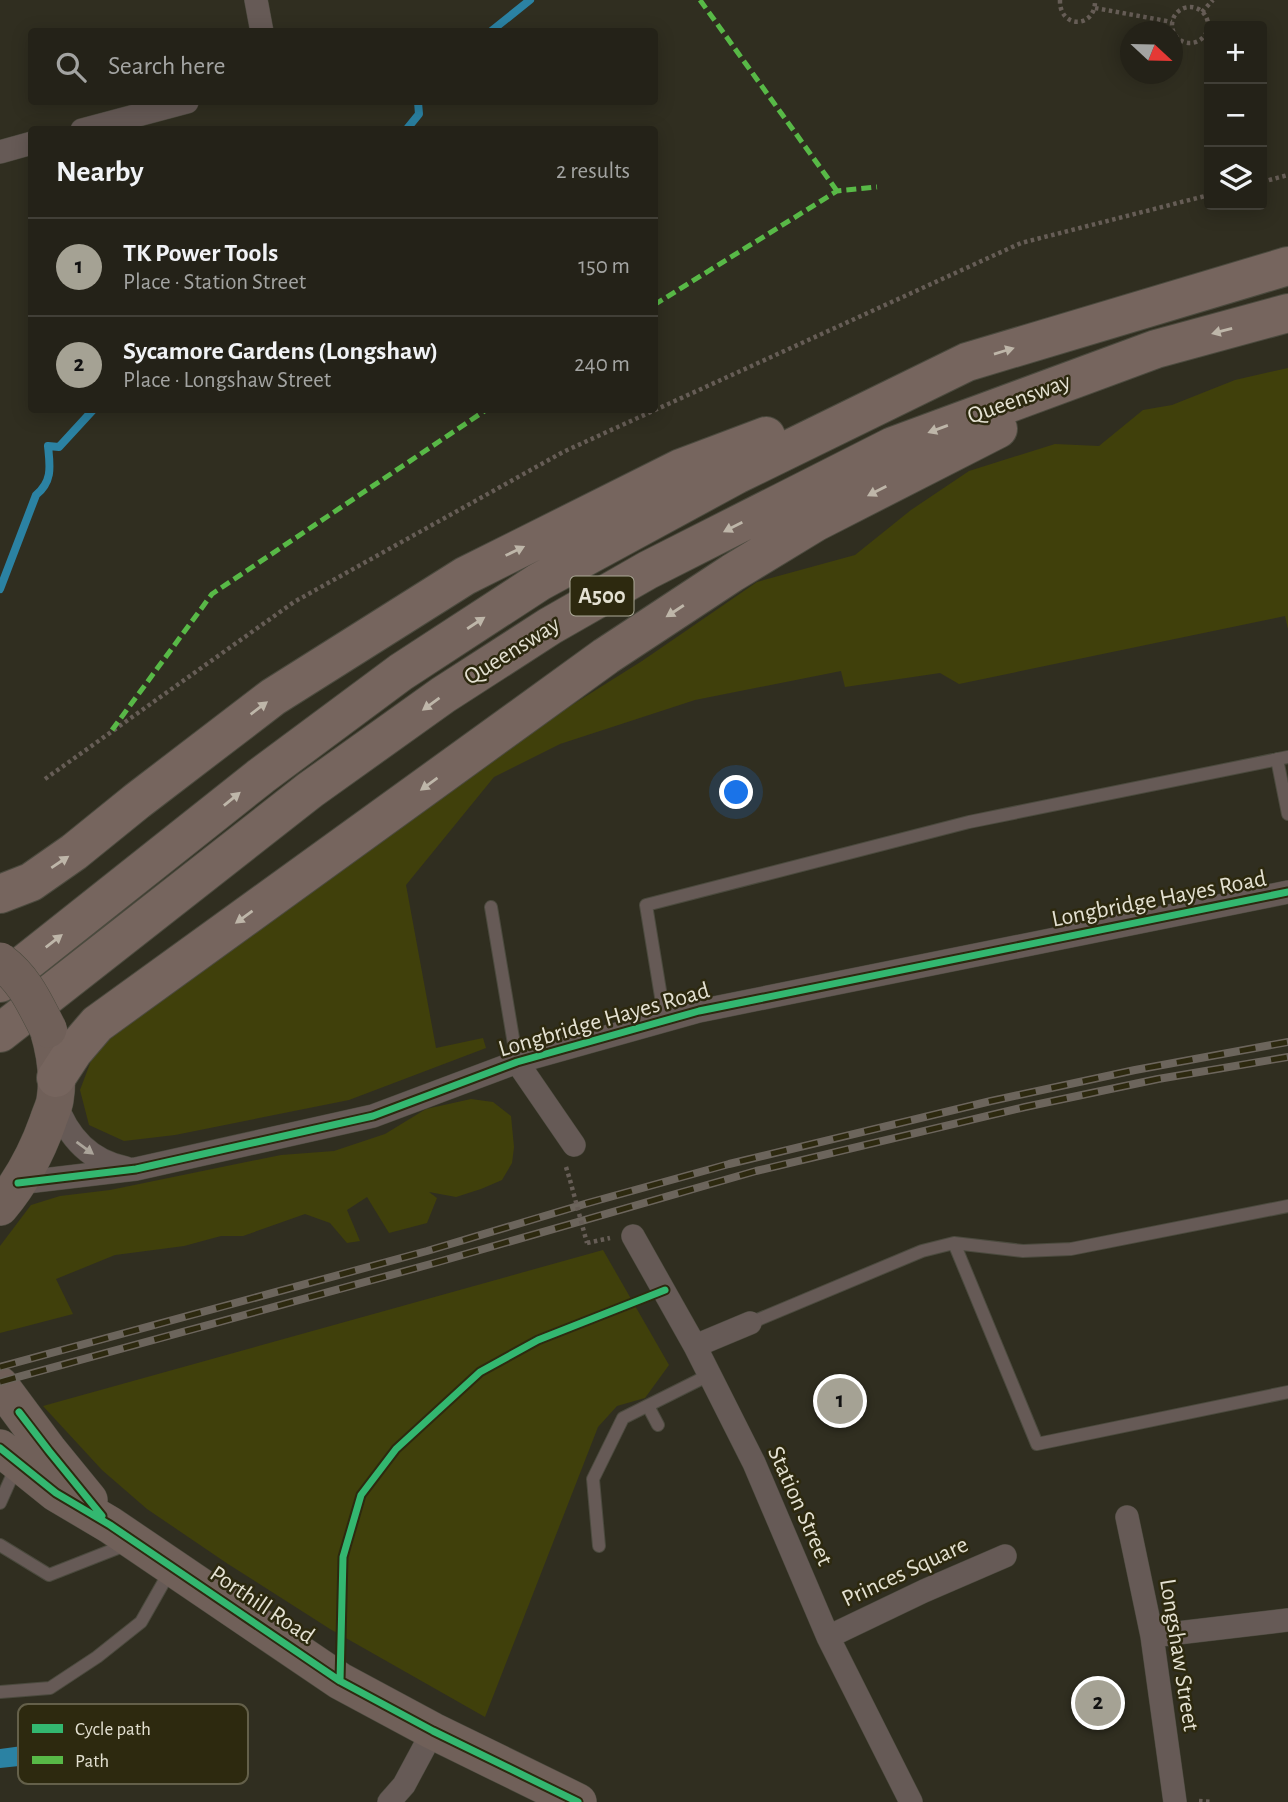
<!DOCTYPE html>
<meta charset="utf-8">
<style>
:root{--surface:#242218;--page:#302f25;--text:#f1f3f6;--muted:#a3a4a2;--line:#413f37;--accent:#a5a294}
body{margin:0;font-family:"Alegreya Sans",sans-serif;background:var(--page);color:var(--text)}
.controls{position:absolute;right:21px;top:21px;display:grid;overflow:hidden;border-radius:7px;box-shadow:0 4px 18px #0003}
.controls button{width:63px;height:63px;display:grid;place-items:center;padding:0;border:0;border-bottom:2px solid var(--line);background:var(--surface);color:var(--text);font:35px sans-serif}
.compass{position:absolute;left:1120px;top:21px;width:63px;height:63px;border-radius:50%;background:var(--surface);box-shadow:0 4px 18px #0003;rotate:112deg}
.you{position:absolute;left:737px;top:793px;width:24px;height:24px;margin:-18px;border:5px solid #fff;border-radius:50%;background:#1a73e8;box-shadow:0 0 0 10px #1a73e833}
.badge{display:grid;place-items:center;width:46px;height:46px;border-radius:50%;background:var(--accent);color:#111;font-size:23px;font-weight:700}
.pin{position:absolute;translate:-50% -50%;border:4px solid #fff;box-shadow:0 2px 7px #0006}
.list{margin:0;padding:0;list-style:none}
h2{display:flex;justify-content:space-between;align-items:center;height:91px;margin:0;padding:0 28px;font-size:30px}
h2 small{font-size:23px;font-weight:400;color:var(--muted)}
.list li{display:grid;grid-template-columns:46px 1fr auto;gap:21px;align-items:center;box-sizing:border-box;height:98px;padding:0 28px;border-top:2px solid var(--line)}
.list b{display:block;font-size:26px;white-space:nowrap}
.list p{margin:0;font-size:23px;white-space:nowrap;color:var(--muted)}
.list em{font-size:23px;font-style:normal;color:var(--muted)}
.icon{flex:none;width:38px;height:38px;fill:none;stroke:currentColor;stroke-width:2;stroke-linecap:round;stroke-linejoin:round}
.map{position:relative;flex:none;width:1288px;height:1802px;overflow:hidden}
.search{position:absolute;background:var(--surface);box-shadow:0 4px 18px #0003;left:28px;top:28px;width:630px;height:77px;display:flex;align-items:center;gap:18px;box-sizing:border-box;padding:0 24px;border-radius:7px;color:var(--muted);font-size:26px}
.panel{position:absolute;background:var(--surface);box-shadow:0 4px 18px #0003;left:28px;top:126px;width:630px;height:287px;border-radius:7px}
.map>svg:first-child{display:block}
.green{fill:#40400b}
.water{fill:#2b82a3}
.lines{fill:none;stroke-linecap:round;stroke-linejoin:round}
.stream{stroke:#2b82a3;stroke-width:8}
.lane-casing{stroke:#4b4a3e;stroke-width:14}
.street-casing{stroke:#4b4a3e;stroke-width:24}
.primary-casing{stroke:#4b4a3e;stroke-width:38}
.highway-casing{stroke:#4b4a3e;stroke-width:40}
.path{stroke:#665d56;stroke-width:4.5;stroke-dasharray:3.5 3.5;stroke-linecap:butt}
.lane{stroke:#665a56;stroke-width:12}
.street{stroke:#665a56;stroke-width:23}
.primary{stroke:#706059;stroke-width:37}
.highway{stroke:#76655e;stroke-width:38}
.rail-casing{stroke:#6c655c;stroke-width:8}
.rail{stroke:#2d290f;stroke-width:5;stroke-dasharray:16;stroke-linecap:butt}
.primary-bridge-casing{stroke:#4b4a3e;stroke-width:38;stroke-linecap:butt}
.path-bridge{stroke:#665d56;stroke-width:4.5;stroke-dasharray:3.5 3.5;stroke-linecap:butt}
.primary-bridge{stroke:#706059;stroke-width:37}
.quiet{stroke:#58b947;stroke-width:5;stroke-dasharray:10 5;stroke-linecap:butt}
.cycleway-casing{stroke:#2d290f;stroke-width:11}
.cycleway{stroke:#33b770;stroke-width:7}
.oneway{fill:#beb6a9}
.oneway2{fill:#aba49a}
.labels{text-anchor:middle;dominant-baseline:central;stroke-width:5;stroke-linejoin:round;paint-order:stroke}
.shield{fill:#2d290f;stroke:#adaa98;stroke-width:2}
.shield-label{font-size:23px;font-weight:bold;fill:#e4e1d2}
.street-label{font-size:24px;fill:#e4e1d2;stroke:#2d290f}
.key{fill:#2d290f;stroke:#64604a;stroke-width:2}
.key-label{font-size:19px;fill:#e4e1d2}
</style>
<div class="map">
<svg width="1288" height="1802" viewBox="0 0 1288 1802">
<rect width="100%" height="100%" fill="#302e20"/>
<!-- green -->
<path class="green" d="M1288,368V629L1285,616L959,684L940,673L845,687L841,671L695,700L560,744L494,777L406,885L436,1048L483,1038L486,1048L349,1100L175,1135L124,1141L89,1125L80,1090L100,1037L507,746L642,661L757,582L855,555L911,510L969,471L1055,444L1099,446L1143,410L1172,405L1235,380Z
M471,1099L493,1102L511,1116L514,1147L512,1163L502,1180L481,1189L456,1197L429,1192L437,1198L427,1223L389,1233L367,1197L347,1210L360,1241L347,1243L330,1223L305,1214L243,1236H221L184,1246L115,1255L56,1279L73,1314L0,1333V1246L31,1205L60,1196L110,1190L281,1155L334,1151L385,1134L426,1109Z
M603,1250L669,1365L645,1398L617,1406L598,1427L485,1717L330,1629L228,1564L147,1509L102,1470L43,1406Z"/>
<!-- water -->
<path class="water" d="M119,1733L125,1735L138,1749L135,1754L0,1768V1749Z"/>
<g class="lines">
<!-- stream -->
<path class="stream" d="M490,32L530,0
M406,130L419,114L418,102
M0,589L36,495C53,481 50,466 48,446L59,447L93,410"/>
<defs>
<path id="lane" d="M1277,759L1288,814
M491,907L517,1062
M665,1021L646,905L969,822L1288,757
M954,1243L1037,1444L1288,1392
M750,1323L922,1251L954,1243L1023,1251L1071,1249L1288,1206
M648,1406L658,1425
M0,1503L16,1467
M0,1545L49,1575L128,1544
M599,1546L593,1479L623,1418L709,1375
M0,1692L50,1688L97,1657L141,1622L170,1571"/>
<path id="street" d="M256,0L262,32
M82,130L187,102
M0,152L32,143
M517,1062L574,1145
M55,1101C67,1136 89,1161 126,1168
M18,1183L136,1169L373,1116L517,1062L699,1011L1288,892
M633,1236L695,1346L754,1463L828,1637L911,1802
M695,1346L750,1323
M1127,1517L1152,1636L1175,1802
M1152,1636L1288,1620
M828,1637L924,1591L1005,1556
M389,1802L404,1785L433,1731"/>
<path id="primary" d="M0,1207C22,1181 37,1152 48,1121C50,1114 54,1107 55,1100C59,1076 55,1052 48,1029
M0,1385L49,1451L89,1500
M0,1448L56,1493L110,1525L340,1681L433,1731L578,1802"/>
<path id="highway" d="M0,894L31,882L74,852L137,801L273,697L465,576L681,468L766,436
M0,983L261,776L401,672L539,582L736,475L967,362L1288,266
M0,1033L310,790L443,695L550,626L648,570L893,446L1156,349L1288,313
M56,1078L73,1052L97,1024L606,656L732,573L816,522L998,429"/>
</defs>
<!-- lane casing -->
<use href="#lane" class="lane-casing"/>
<!-- street casing -->
<use href="#street" class="street-casing"/>
<!-- primary casing -->
<use href="#primary" class="primary-casing"/>
<!-- highway casing -->
<use href="#highway" class="highway-casing"/>
<!-- path -->
<path class="path" d="M1060,0C1059,29 1096,29 1095,0
M1172 25a18 18 0 1 1 36 0a18 18 0 1 1-36 0Z
M1095,8L1172,22
M1202,12L1213,0
M1262,182L1288,175
M45,779L294,602L563,452L1021,243L1209,195
M566,1167L570,1180
M587,1243L610,1238
M1199,1801L1212,1802"/>
<!-- lane -->
<use href="#lane" class="lane"/>
<!-- street -->
<use href="#street" class="street"/>
<!-- primary -->
<use href="#primary" class="primary"/>
<!-- highway -->
<use href="#highway" class="highway"/>
<defs>
<path id="rail" d="M0,1367L427,1251L588,1203L729,1164L991,1101L1135,1070L1288,1042
M0,1382L438,1262L756,1171L1025,1107L1158,1079L1288,1057"/>
</defs>
<!-- rail casing -->
<use href="#rail" class="rail-casing"/>
<!-- rail -->
<use href="#rail" class="rail"/>
<defs>
<path id="primary-bridge" d="M0,961C25,980 34,1002 48,1029"/>
</defs>
<!-- primary-bridge casing -->
<use href="#primary-bridge" class="primary-bridge-casing"/>
<!-- path-bridge -->
<path class="path-bridge" d="M570,1180L587,1243"/>
<!-- primary-bridge -->
<use href="#primary-bridge" class="primary-bridge"/>
<!-- quiet -->
<path class="quiet" d="M700,0L837,191
M654,305L837,191L877,187
M112,730L212,594L486,410"/>
<defs>
<path id="cycleway" d="M18,1183L136,1169L373,1116L517,1062L699,1011L1288,892
M19,1412L49,1451L102,1516
M0,1448L56,1493L110,1525L340,1681L433,1731L578,1802
M340,1681L343,1557L361,1495L396,1449L480,1372L538,1340L665,1290"/>
</defs>
<!-- cycleway casing -->
<use href="#cycleway" class="cycleway-casing"/>
<!-- cycleway -->
<use href="#cycleway" class="cycleway"/>
</g>
<!-- one-way arrows -->
<defs><path id="oneway-solid" d="M-6-.8H1V-3.2L6.5 0L1 3.2V.8H-6Z" transform="scale(1.75)"/></defs>
<g class="oneway">
<use href="#oneway-solid" transform="translate(1222 331) rotate(165)"/>
<use href="#oneway-solid" transform="translate(1004 351) rotate(-17)"/>
<use href="#oneway-solid" transform="translate(938 429) rotate(160)"/>
<use href="#oneway-solid" transform="translate(877 491) rotate(153)"/>
<use href="#oneway-solid" transform="translate(733 527) rotate(153)"/>
<use href="#oneway-solid" transform="translate(515 551) rotate(-26)"/>
<use href="#oneway-solid" transform="translate(675 611) rotate(147)"/>
<use href="#oneway-solid" transform="translate(476 623) rotate(-33)"/>
<use href="#oneway-solid" transform="translate(431 704) rotate(144)"/>
<use href="#oneway-solid" transform="translate(259 708) rotate(-37)"/>
<use href="#oneway-solid" transform="translate(429 784) rotate(144)"/>
<use href="#oneway-solid" transform="translate(232 799) rotate(-39)"/>
<use href="#oneway-solid" transform="translate(60 862) rotate(-34)"/>
<use href="#oneway-solid" transform="translate(244 917) rotate(144)"/>
<use href="#oneway-solid" transform="translate(54 941) rotate(-38)"/>
</g>
<use class="oneway2" href="#oneway-solid" transform="translate(85 1148) rotate(36)"/>
<g class="labels">
<!-- shield labels -->
<rect class="shield" x="570.5" y="576.5" width="63" height="39" rx="5"/>
<g class="shield-label">
<text x="602" y="596">A500</text>
</g>
<!-- street labels -->
<g class="street-label">
<text transform="translate(1019 399) rotate(-20)">Queensway</text>
<text transform="translate(512 651) rotate(-32)">Queensway</text>
<text transform="translate(1159 899) rotate(-11)">Longbridge Hayes Road</text>
<text transform="translate(604 1020) rotate(-16)">Longbridge Hayes Road</text>
<text transform="translate(800 1506) rotate(66)">Station Street</text>
<text transform="translate(905 1572) rotate(-25)">Princes Square</text>
<text transform="translate(262 1605) rotate(34)">Porthill Road</text>
<text transform="translate(1179 1655) rotate(81)">Longshaw Street</text>
</g>
</g>
<!-- legend -->
<rect x="18" y="1704" width="230" height="80" rx="10" class="key"/>
<rect x="32" y="1724" width="31" height="9" fill="#33b770"/>
<rect x="32" y="1756" width="31" height="8" fill="#58b947"/>
<g class="key-label">
<text x="75" y="1735">Cycle path</text>
<text x="75" y="1767">Path</text>
</g>
</svg>
<div class="controls">
<button>+</button>
<button>−</button>
<button><svg class="icon" aria-label="layers" viewBox="0 0 24 24"><path d="M12 4l9 5-9 5-9-5zM3 14l9 5 9-5"/></svg></button>
</div>
<svg class="compass" viewBox="-18 -18 36 36"><path d="M0-13l5 13h-10z" fill="#e53935"/><path d="M0 13l5-13h-10z" fill="#a3a4a2"/></svg>
<div class="you"></div>
<div class="pin badge" style="left:840px;top:1401px">1</div>
<div class="pin badge" style="left:1098px;top:1703px">2</div>
<div class="search"><svg class="icon" aria-label="search" viewBox="0 0 24 24"><circle cx="10" cy="10" r="6"/><path d="M15 15l6 6"/></svg>Search here</div>
<section class="panel">
<h2>Nearby<small>2 results</small></h2>
<ul class="list">
<li><span class="badge">1</span><div><b>TK Power Tools</b><p>Place · Station Street</p></div><em>150 m</em></li>
<li><span class="badge">2</span><div><b>Sycamore Gardens (Longshaw)</b><p>Place · Longshaw Street</p></div><em>240 m</em></li>
</ul>
</section>
</div>
